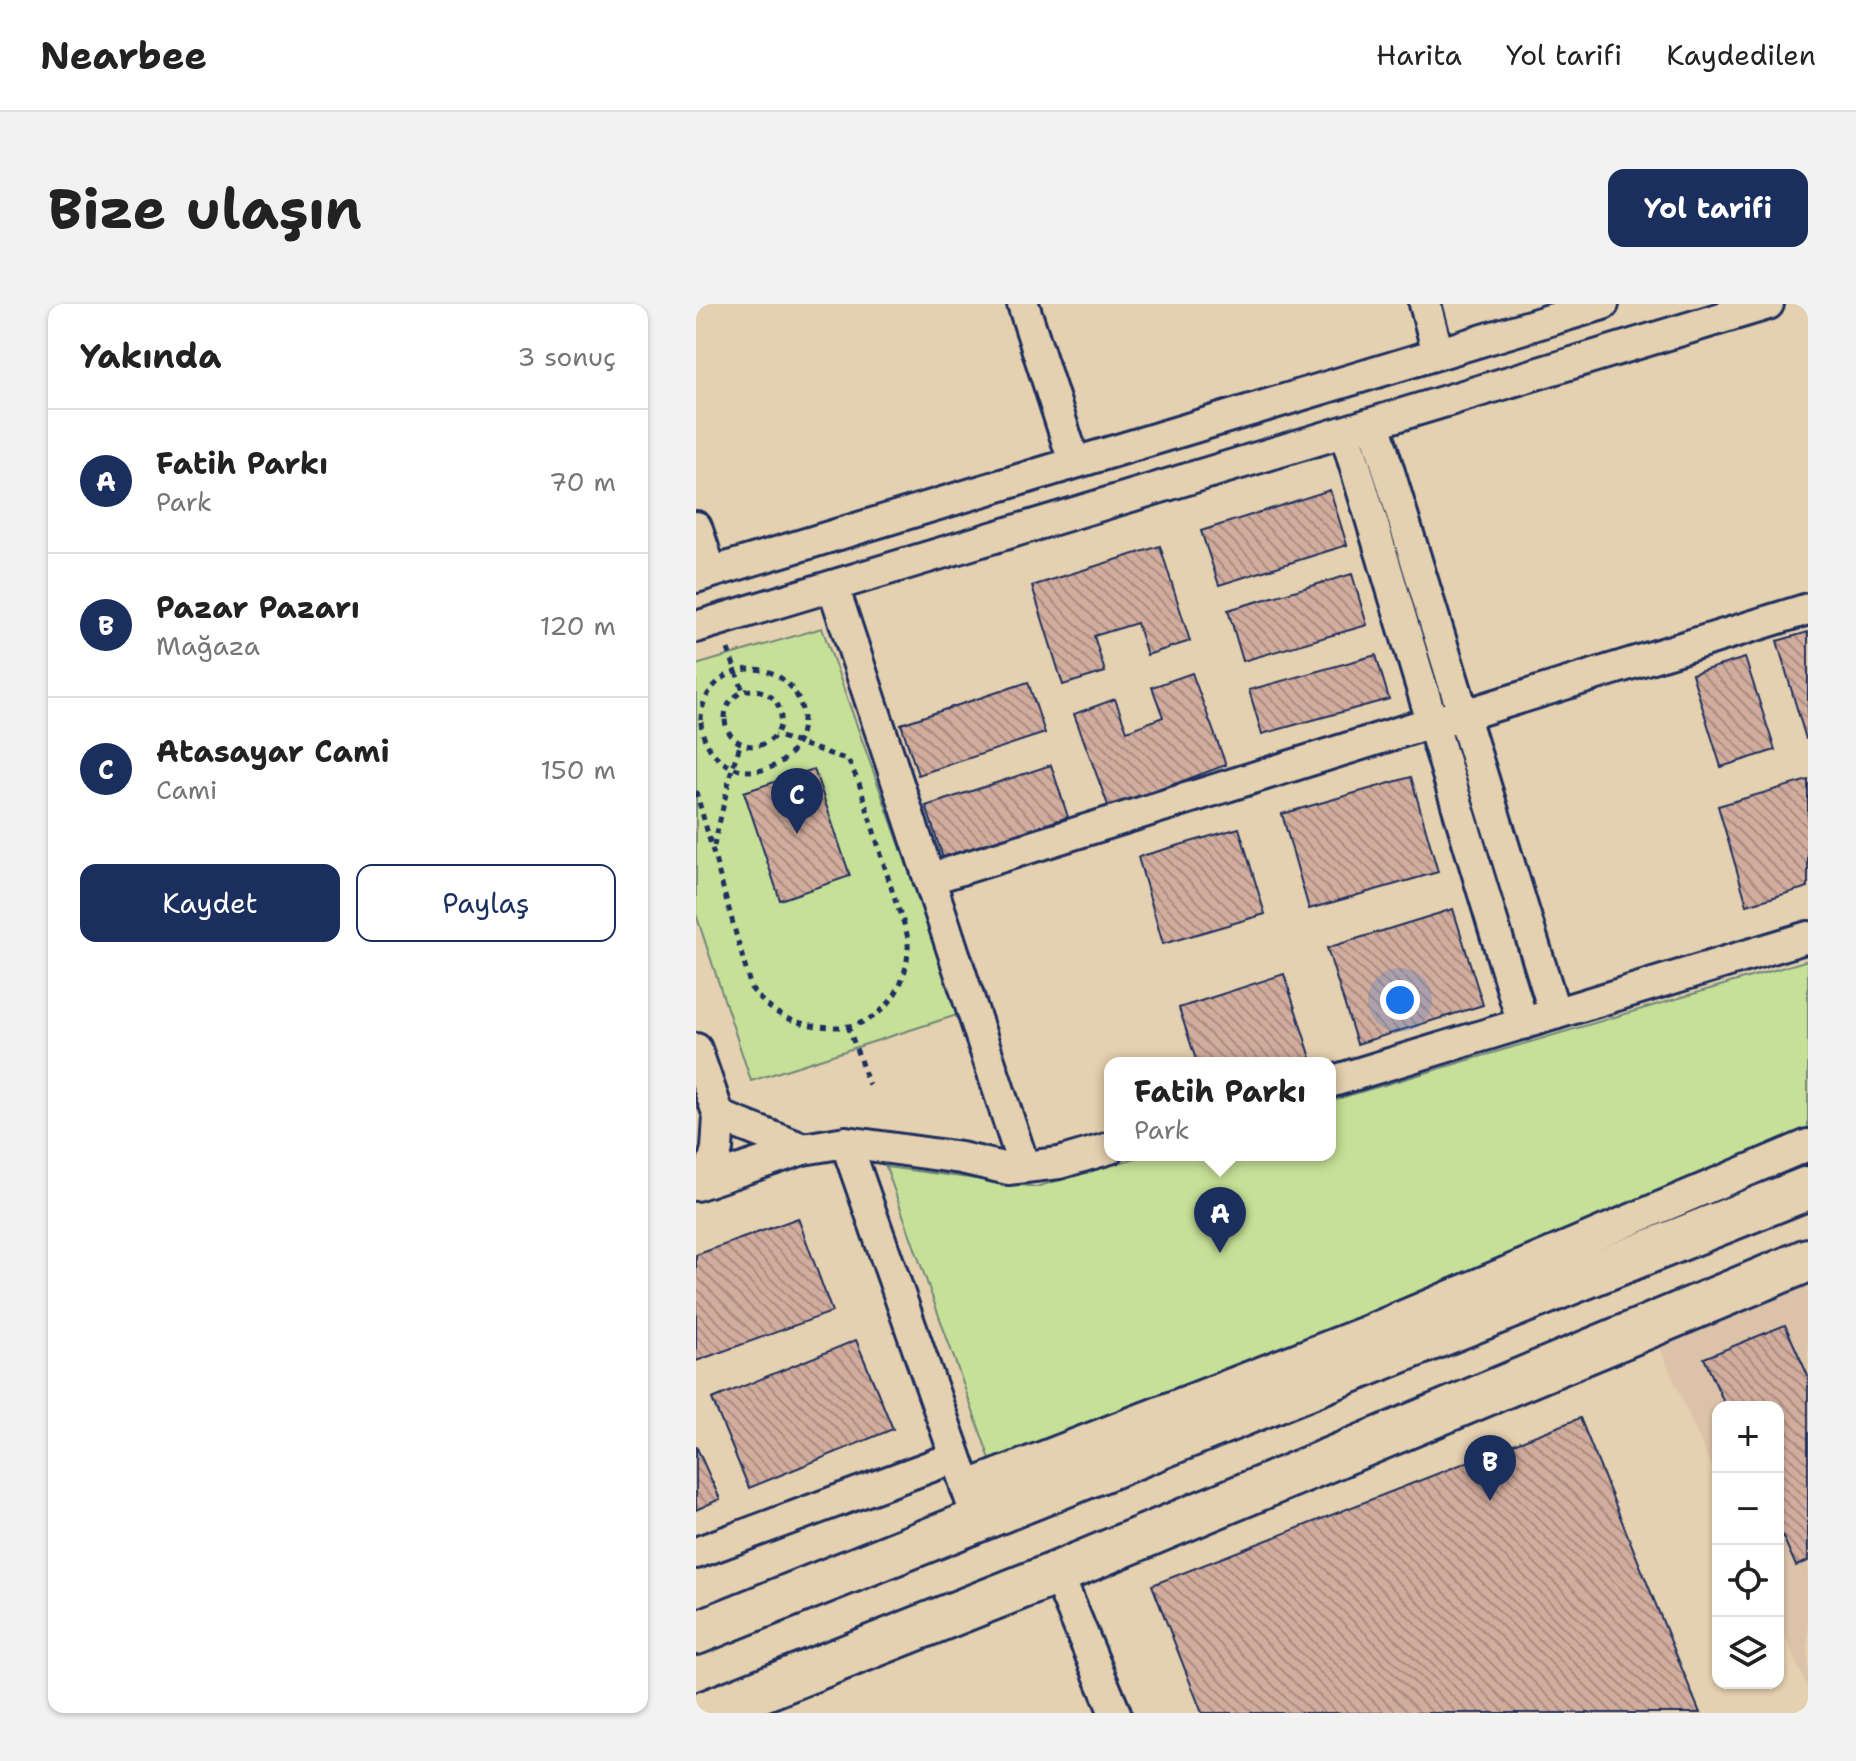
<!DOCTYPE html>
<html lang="tr">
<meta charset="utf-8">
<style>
:root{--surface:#fff;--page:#f2f2f2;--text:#222;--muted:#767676;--line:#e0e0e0;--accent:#1b2f5e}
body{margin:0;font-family:"Shantell Sans",sans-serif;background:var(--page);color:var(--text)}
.controls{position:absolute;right:24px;bottom:24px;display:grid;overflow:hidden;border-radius:16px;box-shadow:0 2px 6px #0004}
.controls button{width:72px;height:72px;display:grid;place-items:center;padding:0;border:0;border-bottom:2px solid var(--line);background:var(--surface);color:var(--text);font:40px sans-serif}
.you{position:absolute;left:704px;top:696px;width:28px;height:28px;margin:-20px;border:6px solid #fff;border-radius:50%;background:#1a73e8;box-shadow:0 0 0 12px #1a73e833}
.badge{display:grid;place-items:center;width:52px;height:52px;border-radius:50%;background:var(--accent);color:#fff;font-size:26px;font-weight:700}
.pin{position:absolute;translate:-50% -66px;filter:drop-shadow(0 2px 4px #0008)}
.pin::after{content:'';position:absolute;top:42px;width:28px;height:24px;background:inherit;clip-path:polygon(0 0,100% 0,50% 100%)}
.popup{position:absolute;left:408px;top:753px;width:232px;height:104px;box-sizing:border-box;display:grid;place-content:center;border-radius:16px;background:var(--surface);filter:drop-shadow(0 2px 6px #0005);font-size:26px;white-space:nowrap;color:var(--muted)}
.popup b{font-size:30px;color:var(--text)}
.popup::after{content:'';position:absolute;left:50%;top:100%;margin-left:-16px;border:16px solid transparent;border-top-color:var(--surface)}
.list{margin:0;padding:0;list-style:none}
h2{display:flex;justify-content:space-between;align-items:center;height:104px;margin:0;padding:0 32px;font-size:34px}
h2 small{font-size:26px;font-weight:400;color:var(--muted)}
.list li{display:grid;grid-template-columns:52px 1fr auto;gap:24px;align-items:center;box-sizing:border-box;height:144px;padding:0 32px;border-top:2px solid var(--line)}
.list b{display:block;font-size:30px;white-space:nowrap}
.list p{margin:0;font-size:26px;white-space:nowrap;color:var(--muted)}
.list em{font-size:26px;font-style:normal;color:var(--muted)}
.actions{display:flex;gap:16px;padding:24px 32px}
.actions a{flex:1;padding:18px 0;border:2px solid var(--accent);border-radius:16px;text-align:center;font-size:28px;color:var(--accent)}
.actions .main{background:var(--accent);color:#fff}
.icon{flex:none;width:44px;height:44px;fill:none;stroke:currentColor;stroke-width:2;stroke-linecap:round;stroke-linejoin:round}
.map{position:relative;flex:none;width:1112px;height:1409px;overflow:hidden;border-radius:16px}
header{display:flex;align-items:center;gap:48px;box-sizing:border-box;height:112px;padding:0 40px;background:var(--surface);border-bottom:2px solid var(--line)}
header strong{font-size:38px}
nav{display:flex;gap:44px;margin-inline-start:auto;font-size:28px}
.intro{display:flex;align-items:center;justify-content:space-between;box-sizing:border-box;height:192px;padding:0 48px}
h1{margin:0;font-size:56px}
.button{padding:20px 36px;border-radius:16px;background:var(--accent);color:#fff;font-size:28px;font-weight:700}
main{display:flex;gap:48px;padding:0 48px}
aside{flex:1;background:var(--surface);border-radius:16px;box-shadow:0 2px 6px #0004}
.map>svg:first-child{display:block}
.built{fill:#dbc2a8}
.park{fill:#c6e097;stroke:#70887a;stroke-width:2}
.building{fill:url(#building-back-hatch);stroke:#1b2f5e;stroke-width:2}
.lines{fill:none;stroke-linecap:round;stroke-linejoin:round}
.minor-casing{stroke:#1b2f5e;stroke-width:36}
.secondary-casing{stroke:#1b2f5e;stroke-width:48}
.path{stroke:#1b2f5e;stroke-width:5;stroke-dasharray:6 6;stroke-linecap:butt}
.minor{stroke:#e5d0af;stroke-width:30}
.secondary{stroke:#e5d0af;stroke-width:42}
</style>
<header>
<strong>Nearbee</strong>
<nav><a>Harita</a><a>Yol tarifi</a><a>Kaydedilen</a></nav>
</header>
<div class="intro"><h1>Bize ulaşın</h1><a class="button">Yol tarifi</a></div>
<main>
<aside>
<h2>Yakında<small>3 sonuç</small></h2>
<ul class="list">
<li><span class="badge">A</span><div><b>Fatih Parkı</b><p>Park</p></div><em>70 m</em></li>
<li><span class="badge">B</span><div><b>Pazar Pazarı</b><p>Mağaza</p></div><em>120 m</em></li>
<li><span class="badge">C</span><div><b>Atasayar Cami</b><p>Cami</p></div><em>150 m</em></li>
</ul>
<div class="actions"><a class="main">Kaydet</a><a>Paylaş</a></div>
</aside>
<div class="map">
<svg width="1112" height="1409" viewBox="0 0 1112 1409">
<defs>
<pattern id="building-back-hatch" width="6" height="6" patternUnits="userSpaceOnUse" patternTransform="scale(2)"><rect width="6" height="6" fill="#d2ac9c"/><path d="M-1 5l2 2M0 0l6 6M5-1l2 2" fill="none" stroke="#aa8c82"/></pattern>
</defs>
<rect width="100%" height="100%" fill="#e5d0af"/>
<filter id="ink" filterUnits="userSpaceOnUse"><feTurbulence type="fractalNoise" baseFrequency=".0125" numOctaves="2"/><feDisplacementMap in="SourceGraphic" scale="16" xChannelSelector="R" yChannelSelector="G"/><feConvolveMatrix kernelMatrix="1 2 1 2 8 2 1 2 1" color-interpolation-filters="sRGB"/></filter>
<g filter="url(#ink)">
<!-- built -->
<path class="built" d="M1112,975V1385L1082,1316V1103H1022V1178L962,1039Z"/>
<!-- park -->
<path class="park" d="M126,324L264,710L55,777L0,610V361Z
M1112,656V828L673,1014L295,1158L190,863L340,883L450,851H634V797Z"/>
<!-- building -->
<path class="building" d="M634,186L651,241L523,281L505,227Z
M464,242L494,337L451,351L441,319L398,332L409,368L367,381L336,282Z
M656,270L671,321L547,357L532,306Z
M1112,328V435H1110L1081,337Z
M680,351L693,395L566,430L553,386Z
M1049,354L1079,446L1025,463L996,370Z
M496,369L530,461L413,504L378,410L419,395L431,427L467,413L456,383Z
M332,378L349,429L222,471L205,420Z
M355,461L372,513L247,554L230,502Z
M118,465L154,572L84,596L48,488Z
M715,473L742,568L613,605L586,510Z
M1112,476V583L1051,601L1022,502Z
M543,524L569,610L467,640L442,553Z
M757,605L787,701L661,740L631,644Z
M588,670L616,757L501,759L483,704Z
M102,914L136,1008L0,1057V951Z
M1089,1021L1112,1072V1257L1100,1262L1082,1222V1103H1030L1008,1054Z
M160,1036L197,1125L53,1184L16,1095Z
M884,1114L1004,1409H506L456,1281Z
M0,1142L24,1195L0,1206Z"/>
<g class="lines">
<defs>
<path id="minor" d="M327,0L378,158
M729,0L742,49
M678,119L859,710
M649,128L827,720
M0,223L15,268
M0,273L907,0
M137,282L328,863
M0,323L1072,0
M233,575L736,418L768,411L1112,305
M0,745L23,812L107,845
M634,778L1112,633
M150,838L276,1199
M12,877L21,845L23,812
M0,881L107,845L150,838L265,854L312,865L363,859L414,844
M270,1183L667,1029L1112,841
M0,1249L260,1153
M361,1269L419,1409"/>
<path id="secondary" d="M0,1329L1112,884
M8,1409L361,1269L1112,956"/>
</defs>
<!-- minor casing -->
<use href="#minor" class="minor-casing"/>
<!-- secondary casing -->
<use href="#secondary" class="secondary-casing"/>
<!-- path -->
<path class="path" d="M32,345L47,387
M5 416a51 51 0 1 1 102 0a51 51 0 1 1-102 0Z
M29 414a28 28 0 1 1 56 0a28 28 0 1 1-56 0Z
M0,487L55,684C78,714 102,722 139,723C187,724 214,681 212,637C211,624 203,608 199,596C187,557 175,518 163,479L152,456L79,431
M18,542L36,464L45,439
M152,722L173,781"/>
<!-- minor -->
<use href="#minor" class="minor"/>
<!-- secondary -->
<use href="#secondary" class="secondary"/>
</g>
</g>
</svg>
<div class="controls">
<button>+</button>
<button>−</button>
<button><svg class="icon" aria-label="locate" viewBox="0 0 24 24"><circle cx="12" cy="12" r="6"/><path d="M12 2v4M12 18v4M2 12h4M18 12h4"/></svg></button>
<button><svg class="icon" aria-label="layers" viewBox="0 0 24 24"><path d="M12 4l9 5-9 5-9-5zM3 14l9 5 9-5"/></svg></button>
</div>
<div class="you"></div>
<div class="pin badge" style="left:524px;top:949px">A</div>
<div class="popup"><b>Fatih Parkı</b>Park</div>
<div class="pin badge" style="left:794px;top:1197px">B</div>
<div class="pin badge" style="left:101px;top:530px">C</div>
</div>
</main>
